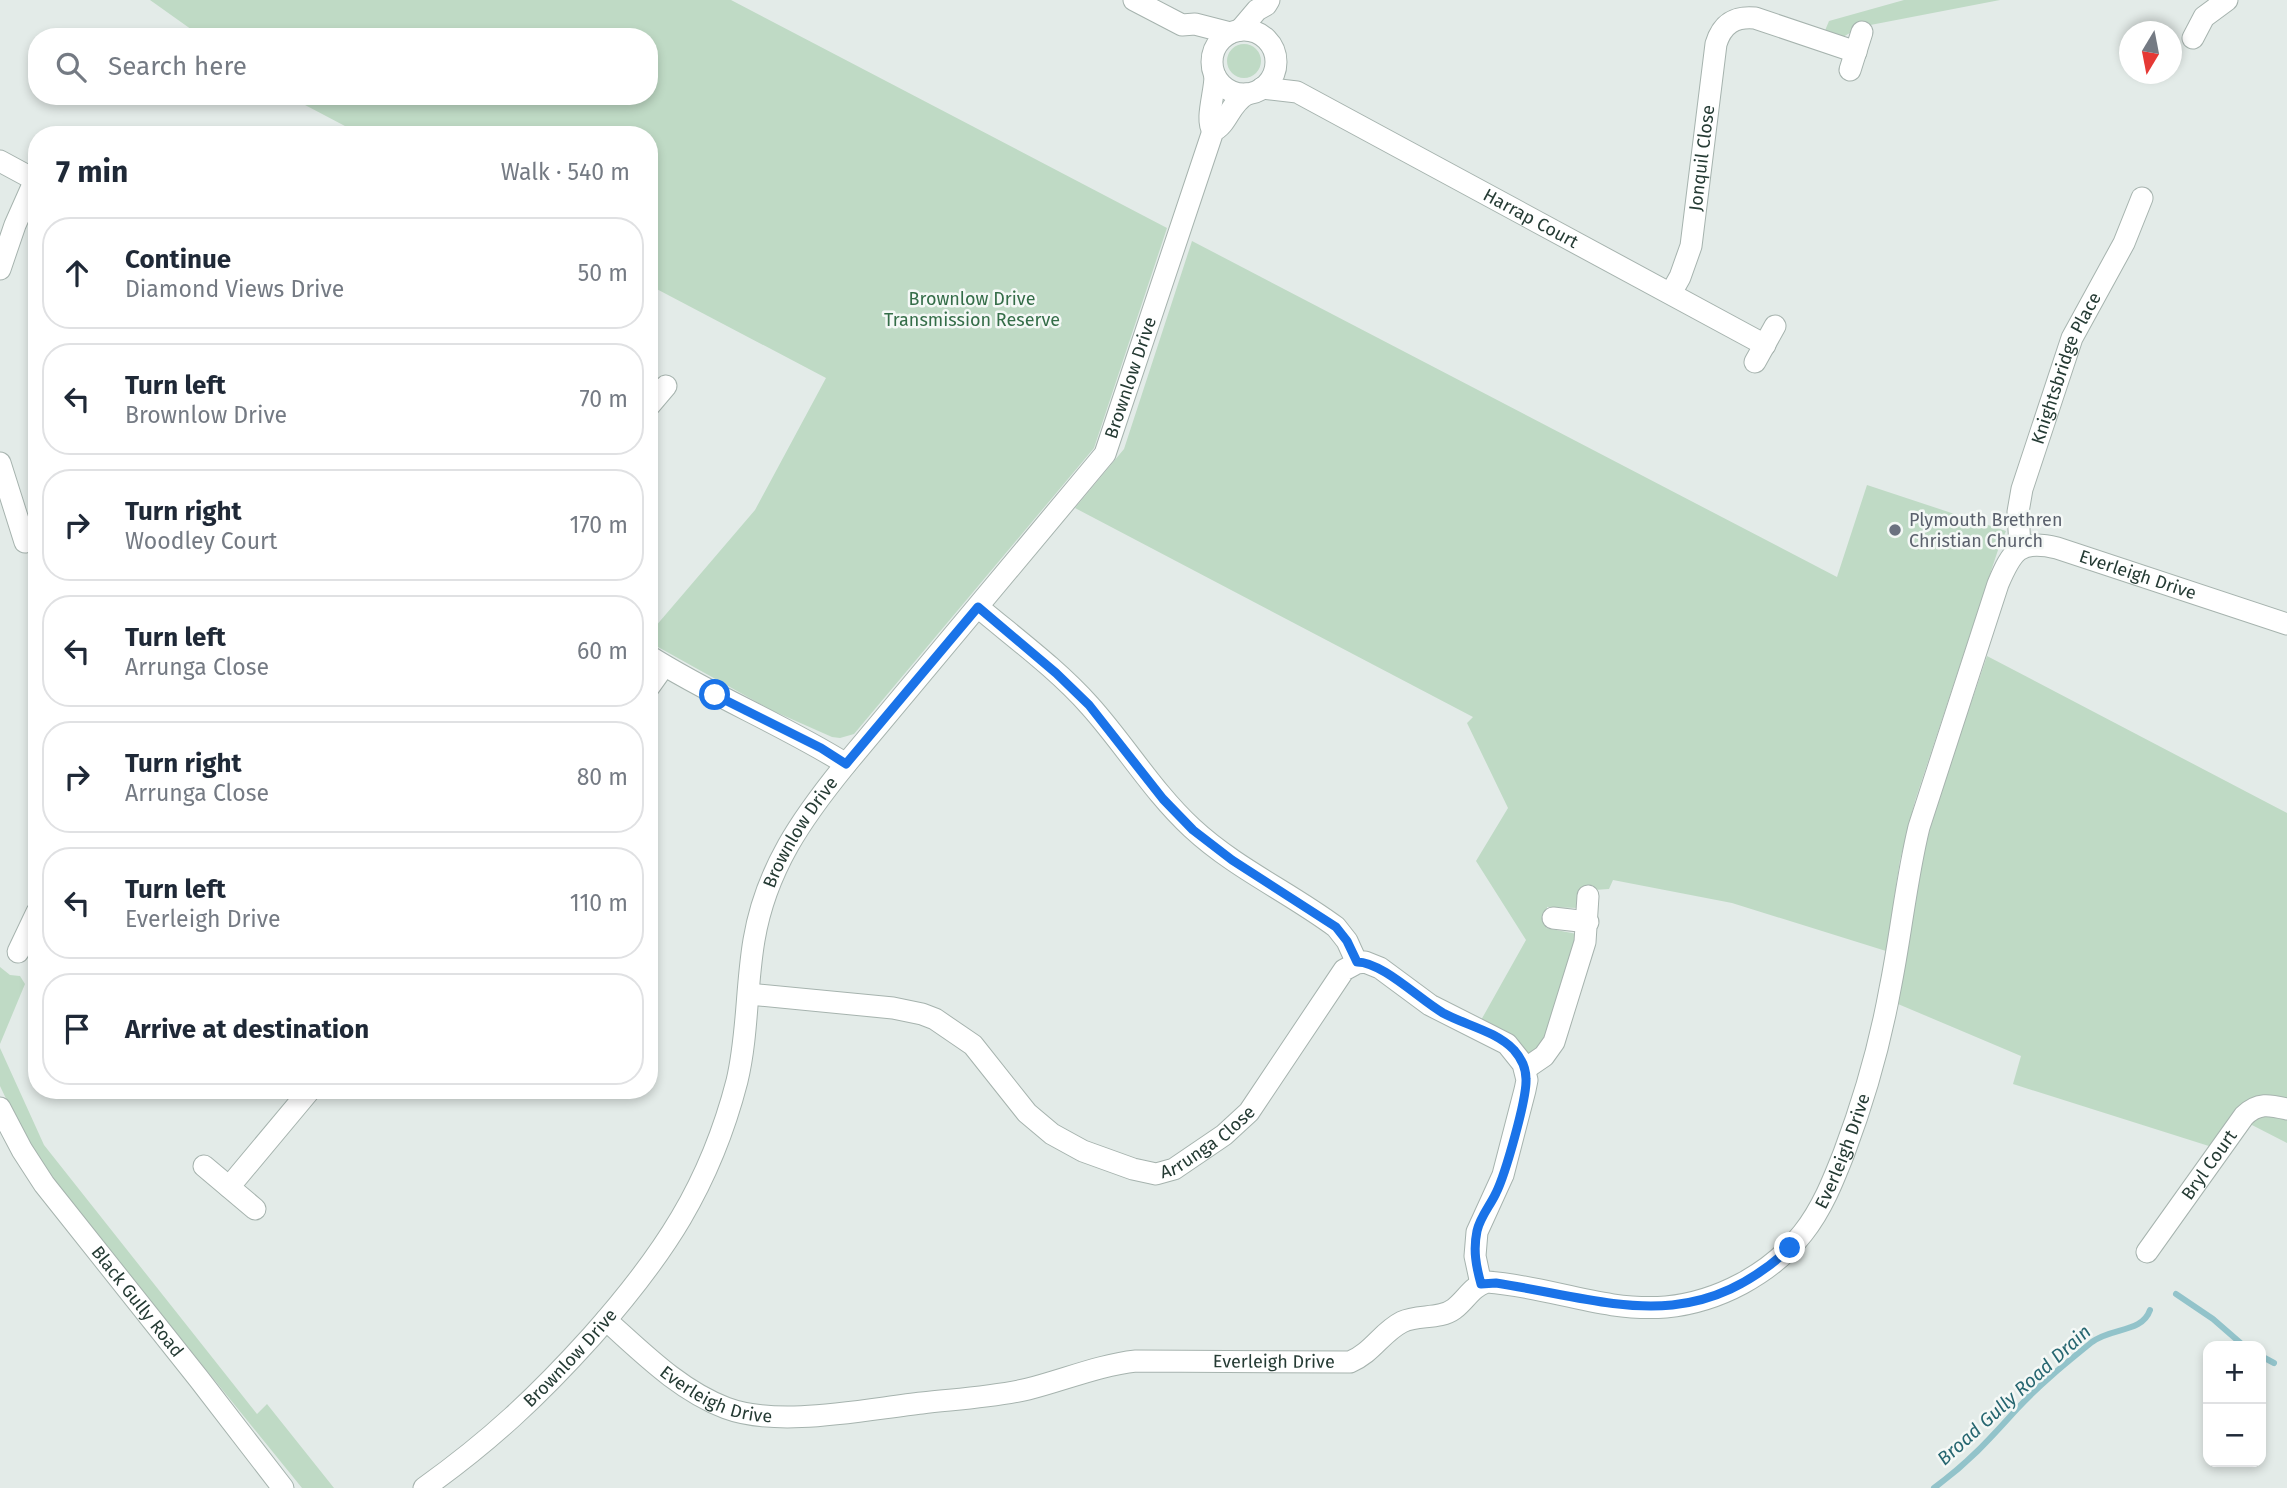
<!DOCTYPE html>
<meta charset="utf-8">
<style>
:root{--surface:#fff;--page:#f6f6f7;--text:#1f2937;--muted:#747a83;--line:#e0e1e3}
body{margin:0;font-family:"Fira Sans",sans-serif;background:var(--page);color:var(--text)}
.controls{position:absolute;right:21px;bottom:21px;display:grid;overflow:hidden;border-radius:14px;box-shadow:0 4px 10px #0003}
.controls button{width:63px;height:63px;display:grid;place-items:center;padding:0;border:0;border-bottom:2px solid var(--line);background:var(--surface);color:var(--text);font:35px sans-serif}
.compass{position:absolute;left:2119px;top:21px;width:63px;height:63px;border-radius:50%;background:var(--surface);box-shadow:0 4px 10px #0003;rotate:190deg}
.stop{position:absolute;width:21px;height:21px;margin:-16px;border:5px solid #1a73e8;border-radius:50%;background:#fff}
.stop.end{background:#1a73e8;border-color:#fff;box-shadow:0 2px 7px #0008}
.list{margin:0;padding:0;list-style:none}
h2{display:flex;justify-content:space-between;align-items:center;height:91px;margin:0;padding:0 28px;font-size:30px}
h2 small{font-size:23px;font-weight:400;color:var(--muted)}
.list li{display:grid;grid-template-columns:46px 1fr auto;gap:21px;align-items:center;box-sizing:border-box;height:112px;margin:0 14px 14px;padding:0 14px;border:2px solid var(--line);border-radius:28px}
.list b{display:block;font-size:26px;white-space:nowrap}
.list p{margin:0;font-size:23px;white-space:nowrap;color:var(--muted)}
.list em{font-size:23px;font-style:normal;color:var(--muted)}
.icon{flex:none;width:38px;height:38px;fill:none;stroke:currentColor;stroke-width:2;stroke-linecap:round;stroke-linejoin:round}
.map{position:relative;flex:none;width:2287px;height:1488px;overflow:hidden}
.search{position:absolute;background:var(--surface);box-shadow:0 4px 10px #0003;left:28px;top:28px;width:630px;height:77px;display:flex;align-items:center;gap:18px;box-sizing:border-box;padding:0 24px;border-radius:28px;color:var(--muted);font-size:26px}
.panel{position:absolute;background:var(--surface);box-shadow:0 4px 10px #0003;left:28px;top:126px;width:630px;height:973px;border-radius:28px}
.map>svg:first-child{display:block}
.green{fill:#bfdac5}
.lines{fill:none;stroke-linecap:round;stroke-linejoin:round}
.stream{stroke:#92c3ca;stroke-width:6}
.minor-casing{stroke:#a6b3ae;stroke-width:23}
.minor{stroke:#fff;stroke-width:21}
.route{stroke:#1a73e8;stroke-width:9}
.worship-dot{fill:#6b7280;stroke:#f4f8f6;stroke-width:2.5}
.labels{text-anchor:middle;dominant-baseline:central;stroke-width:5;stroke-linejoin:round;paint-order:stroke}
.street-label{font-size:18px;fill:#253b34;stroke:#f4f8f6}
.park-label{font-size:18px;fill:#346d48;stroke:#f4f8f6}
.worship-label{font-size:18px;fill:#5b616d;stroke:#f4f8f6;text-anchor:start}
.water-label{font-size:19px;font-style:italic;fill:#266670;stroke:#f4f8f6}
</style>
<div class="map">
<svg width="2287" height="1488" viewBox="0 0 2287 1488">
<rect width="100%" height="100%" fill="#e3ebe8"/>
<!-- green -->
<path class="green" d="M150,0H731L1167,228L1094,448L854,734L840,738L832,737L771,710L649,642V634L755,510L826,378L649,285V135H362L288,96H649V37H202Z
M1904,0H2000L1860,27L1843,37L1824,33L1829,21Z
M1227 61a17 17 0 1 1 34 0a17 17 0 1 1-34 0Z
M1192,241L1837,577L1867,485L2006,531L1999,547L1915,801L1900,860L1886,951L1732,903L1613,880L1609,889L1579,891L1578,908L1547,907L1546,928L1577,934L1550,1031L1537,1053L1527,1054L1480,1022L1526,940L1476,861L1508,808L1467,723L1473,717L1075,508L1124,449Z
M1987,656L2287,813V1100L2261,1096L2249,1099L2212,1147L2013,1084L2021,1056L1898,1004C1910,949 1913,894 1927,840C1943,778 1967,717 1987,656Z
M0,967L10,975L20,976L25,984L0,1044Z
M0,1048L44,1145L257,1414L267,1404L334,1488H302L54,1182L19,1126L0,1086Z
M2263,1115L2287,1118V1143L2250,1124Z"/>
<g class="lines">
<!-- stream -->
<path class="stream" d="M2176,1294L2213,1319L2244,1346
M2261,1356L2274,1363
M1934,1488C1968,1463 1988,1441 2016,1410C2039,1385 2066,1363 2092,1342C2112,1327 2142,1333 2150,1310"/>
<defs>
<g id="minor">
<path d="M1134,0L1182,25L1195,24L1230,33"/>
<path d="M1240,30L1257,10L1266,5L1269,0"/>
<circle cx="1244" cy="62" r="32"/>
<path d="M2193,38L2204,17L2227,0"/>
<path d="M1850,70L1862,32"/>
<path id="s1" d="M1262,88L1297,92L1765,345"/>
<path d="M1213,131C1205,120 1215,93 1215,76"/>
<path d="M0,161L37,181"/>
<path d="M0,269L15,225L35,180"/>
<path id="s2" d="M1671,293L1680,277L1691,246L1716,44C1722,24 1735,16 1755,18L1856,52"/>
<path d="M1755,362L1775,326"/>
<path d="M649,406L666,386"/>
<path d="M0,463L25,542"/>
<path id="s3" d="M2020,547L2018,512L2022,489L2072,338L2124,243L2142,198"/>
<path d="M978,607C1016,639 1057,669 1090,706C1125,745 1153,792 1192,828C1235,868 1289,892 1336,927L1347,941L1357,963"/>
<path d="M649,656C712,696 782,724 846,764"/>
<path d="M649,687L664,666"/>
<path d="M1553,918L1588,922"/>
<path d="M18,952L37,912"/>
<path id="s4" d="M749,994L893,1008L922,1014L935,1019L973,1045L1027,1113L1052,1134L1083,1151L1133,1169L1156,1174L1174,1169L1224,1135L1249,1112L1344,970L1357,963L1365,962L1380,968L1430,1005L1507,1044L1523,1064L1527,1080L1525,1090L1503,1175L1477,1232L1475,1256L1481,1284"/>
<path d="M1525,1069L1544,1056L1554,1042L1585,942L1588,896"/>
<path id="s5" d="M0,1108L22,1150L44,1184L199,1379L283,1488"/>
<path d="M204,1166L255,1209"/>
<path d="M229,1187L310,1090"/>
<path id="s6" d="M2147,1252L2244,1116C2258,1102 2270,1105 2287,1109"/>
<path id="s7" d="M606,1320C643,1353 679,1390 726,1408C779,1428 866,1409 922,1403C957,1399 994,1397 1028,1389C1064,1380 1099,1365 1136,1361L1350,1362C1372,1353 1382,1332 1402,1322C1418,1314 1439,1320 1454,1309C1467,1299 1471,1287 1487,1282C1548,1286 1603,1312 1666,1307C1718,1302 1771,1274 1803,1233C1822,1209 1833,1181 1844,1153C1864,1100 1880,1044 1890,989C1901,935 1906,880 1919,827L1998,584C2012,551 2019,539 2057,548L2287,624"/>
<path id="s8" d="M424,1488C490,1441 538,1396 592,1336C663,1256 710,1186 737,1081C748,1035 746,987 754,940C766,869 802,818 846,764L1105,454L1213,131C1228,124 1229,104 1247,94"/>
</g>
</defs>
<!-- minor casing -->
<use href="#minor" class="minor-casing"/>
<!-- minor -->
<use href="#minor" class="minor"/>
</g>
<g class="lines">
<!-- route -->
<path class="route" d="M715,695L821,748L846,764L978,607L1056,673L1089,705L1163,799L1193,830L1232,860L1336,927L1347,941L1357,962C1382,962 1419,999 1443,1013C1465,1025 1496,1031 1514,1050C1521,1058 1526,1068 1526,1079C1527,1099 1505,1175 1496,1193C1490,1206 1480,1217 1477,1231C1473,1250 1476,1266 1481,1284L1496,1283C1611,1301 1692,1338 1790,1248"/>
</g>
<!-- markers -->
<circle class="worship-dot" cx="1895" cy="530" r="7"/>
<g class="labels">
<!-- street labels -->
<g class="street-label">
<text stroke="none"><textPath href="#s2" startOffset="140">Jonquil Close</textPath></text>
<text stroke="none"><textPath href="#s1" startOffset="301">Harrap Court</textPath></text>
<text stroke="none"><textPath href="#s3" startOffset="187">Knightsbridge Place</textPath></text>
<text stroke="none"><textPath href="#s8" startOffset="1351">Brownlow Drive</textPath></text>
<text stroke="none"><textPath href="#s7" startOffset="2130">Everleigh Drive</textPath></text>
<text stroke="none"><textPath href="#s8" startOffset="784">Brownlow Drive</textPath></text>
<text stroke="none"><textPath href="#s4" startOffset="527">Arrunga Close</textPath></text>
<text stroke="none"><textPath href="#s7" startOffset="1376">Everleigh Drive</textPath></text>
<text stroke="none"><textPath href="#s6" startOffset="107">Bryl Court</textPath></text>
<text stroke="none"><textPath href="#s5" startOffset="238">Black Gully Road</textPath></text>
<text stroke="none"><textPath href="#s8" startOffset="196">Brownlow Drive</textPath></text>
<text stroke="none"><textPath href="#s7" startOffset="704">Everleigh Drive</textPath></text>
<text stroke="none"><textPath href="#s7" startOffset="136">Everleigh Drive</textPath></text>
</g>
<!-- park labels -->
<g class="park-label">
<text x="972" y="299">Brownlow Drive<tspan x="972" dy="21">Transmission Reserve</tspan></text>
</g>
<!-- worship labels -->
<g class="worship-label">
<text x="1909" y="520">Plymouth Brethren<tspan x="1909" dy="21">Christian Church</tspan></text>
</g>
<!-- water labels -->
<g class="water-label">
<text transform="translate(2014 1395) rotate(-42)">Broad Gully Road Drain</text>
</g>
</g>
</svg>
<div class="controls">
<button>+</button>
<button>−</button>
</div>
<svg class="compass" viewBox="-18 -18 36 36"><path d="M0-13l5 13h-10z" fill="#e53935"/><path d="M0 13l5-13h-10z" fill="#747a83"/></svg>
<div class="stop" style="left:715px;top:695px"></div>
<div class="stop end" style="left:1790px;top:1248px"></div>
<div class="search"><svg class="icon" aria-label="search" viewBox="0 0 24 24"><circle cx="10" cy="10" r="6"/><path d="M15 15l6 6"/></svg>Search here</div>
<section class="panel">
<h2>7 min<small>Walk · 540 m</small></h2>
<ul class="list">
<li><svg class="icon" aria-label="ahead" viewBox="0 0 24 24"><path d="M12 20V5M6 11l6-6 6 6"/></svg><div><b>Continue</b><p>Diamond Views Drive</p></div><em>50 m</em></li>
<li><svg class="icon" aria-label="left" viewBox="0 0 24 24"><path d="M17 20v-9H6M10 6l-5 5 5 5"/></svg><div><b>Turn left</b><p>Brownlow Drive</p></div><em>70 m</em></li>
<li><svg class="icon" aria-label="right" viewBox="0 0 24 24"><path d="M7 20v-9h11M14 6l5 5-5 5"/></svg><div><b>Turn right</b><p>Woodley Court</p></div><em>170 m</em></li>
<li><svg class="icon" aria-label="left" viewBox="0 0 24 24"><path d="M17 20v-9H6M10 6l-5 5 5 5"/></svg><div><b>Turn left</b><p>Arrunga Close</p></div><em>60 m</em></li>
<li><svg class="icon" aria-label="right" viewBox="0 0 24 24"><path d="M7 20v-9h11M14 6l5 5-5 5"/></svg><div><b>Turn right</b><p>Arrunga Close</p></div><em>80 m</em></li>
<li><svg class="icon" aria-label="left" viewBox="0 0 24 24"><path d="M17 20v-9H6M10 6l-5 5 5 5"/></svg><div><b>Turn left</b><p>Everleigh Drive</p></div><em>110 m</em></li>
<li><svg class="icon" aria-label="arrive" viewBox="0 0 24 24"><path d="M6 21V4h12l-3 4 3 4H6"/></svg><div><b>Arrive at destination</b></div></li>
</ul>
</section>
</div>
